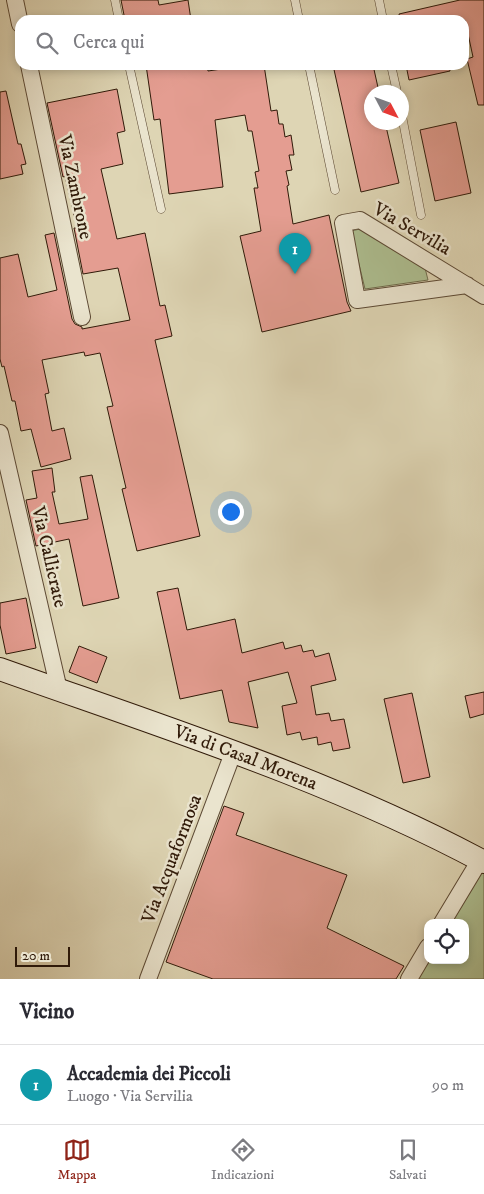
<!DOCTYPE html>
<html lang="it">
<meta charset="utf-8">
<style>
:root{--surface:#fff;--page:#f7f7f7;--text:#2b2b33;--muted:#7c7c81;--line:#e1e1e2;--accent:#8f2418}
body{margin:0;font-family:"IM FELL DW Pica",serif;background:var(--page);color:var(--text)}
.controls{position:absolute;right:15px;bottom:15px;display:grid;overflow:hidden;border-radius:10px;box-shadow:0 2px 8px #0003}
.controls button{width:45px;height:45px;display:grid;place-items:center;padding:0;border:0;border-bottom:1px solid var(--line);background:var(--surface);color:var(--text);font:25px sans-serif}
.compass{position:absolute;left:364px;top:85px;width:45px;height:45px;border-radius:50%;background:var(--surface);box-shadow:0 2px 8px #0003;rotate:131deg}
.scale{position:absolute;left:15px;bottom:12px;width:55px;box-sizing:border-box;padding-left:5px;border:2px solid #301a09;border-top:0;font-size:14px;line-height:18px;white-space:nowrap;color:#301a09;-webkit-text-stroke:4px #eae4ce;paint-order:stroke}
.you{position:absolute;left:230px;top:511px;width:18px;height:18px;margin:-12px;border:4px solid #fff;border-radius:50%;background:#1a73e8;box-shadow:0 0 0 8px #1a73e833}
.badge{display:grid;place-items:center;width:32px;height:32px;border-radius:50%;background:var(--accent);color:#fff;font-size:16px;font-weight:700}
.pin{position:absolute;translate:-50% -41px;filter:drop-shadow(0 1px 2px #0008)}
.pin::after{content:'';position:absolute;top:26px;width:18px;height:15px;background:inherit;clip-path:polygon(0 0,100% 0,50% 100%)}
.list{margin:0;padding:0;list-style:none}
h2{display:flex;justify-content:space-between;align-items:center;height:65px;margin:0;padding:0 20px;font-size:21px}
h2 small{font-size:16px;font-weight:400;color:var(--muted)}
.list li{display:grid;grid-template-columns:32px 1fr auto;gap:15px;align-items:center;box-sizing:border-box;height:80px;padding:0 20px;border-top:1px solid var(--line)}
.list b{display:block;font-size:19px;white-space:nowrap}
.list p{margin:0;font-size:16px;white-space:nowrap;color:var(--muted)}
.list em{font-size:16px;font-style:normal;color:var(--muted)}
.icon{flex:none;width:28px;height:28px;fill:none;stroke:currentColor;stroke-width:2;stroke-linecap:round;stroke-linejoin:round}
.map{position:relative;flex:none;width:484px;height:979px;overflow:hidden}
.search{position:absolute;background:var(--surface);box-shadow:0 2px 8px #0003;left:15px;right:15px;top:15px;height:55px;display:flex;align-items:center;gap:12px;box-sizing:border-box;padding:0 18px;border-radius:15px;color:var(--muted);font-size:19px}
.sheet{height:145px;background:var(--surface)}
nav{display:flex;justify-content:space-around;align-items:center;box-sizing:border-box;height:70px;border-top:1px solid var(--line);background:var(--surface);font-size:14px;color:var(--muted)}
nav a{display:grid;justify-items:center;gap:2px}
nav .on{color:var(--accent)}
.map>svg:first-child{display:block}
.green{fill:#adbe90;stroke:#6e6c4c}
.building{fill:#e49d91;stroke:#301a09}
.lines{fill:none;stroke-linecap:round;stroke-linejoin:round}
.lane-casing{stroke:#5c4934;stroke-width:9}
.street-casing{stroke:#5c4934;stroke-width:18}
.secondary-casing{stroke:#301a09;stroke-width:24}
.lane{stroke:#eae4ce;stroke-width:8}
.street{stroke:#eae4ce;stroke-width:16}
.secondary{stroke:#eae4ce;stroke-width:22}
.labels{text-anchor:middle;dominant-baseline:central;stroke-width:5;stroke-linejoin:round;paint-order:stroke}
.street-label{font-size:19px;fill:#301a09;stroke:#eae4ce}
</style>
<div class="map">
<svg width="484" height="979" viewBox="0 0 484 979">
<rect width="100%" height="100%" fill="#ded5b4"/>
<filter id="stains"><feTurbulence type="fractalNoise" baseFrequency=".004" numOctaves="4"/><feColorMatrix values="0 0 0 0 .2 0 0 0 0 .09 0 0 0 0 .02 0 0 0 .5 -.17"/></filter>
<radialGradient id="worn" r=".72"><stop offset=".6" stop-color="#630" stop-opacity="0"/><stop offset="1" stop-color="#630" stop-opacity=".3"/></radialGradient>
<!-- green -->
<path class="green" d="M360,229L425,268L428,280L365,289L351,231Z
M484,849V979H407L428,960H465V923H440Z"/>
<!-- building -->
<path class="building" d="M121,0H158L159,5L188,0L191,20H125Z
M460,0H484V105H478L467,59L473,57L465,20H400L399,14Z
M146,65H207L208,71L235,67V65H264L271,111L277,110L279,124H283L285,137L291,135L294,155H289L292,170L286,171L289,185L287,186L293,224L329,215L347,302L351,311L262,332L240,236L261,231L254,188H258L255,172L259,171L252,131H248L245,115L215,120L223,187L169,194L160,119L154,120Z
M333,65H373L379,92H372V122H385L399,183L361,192Z
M406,65H449L450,71L409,80Z
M117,89L125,131L117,133L123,164L101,169L117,239L145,233L160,306L165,305L172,336L155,340L200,536L137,551L122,489L126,488L107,407L113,406L100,353L85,356L84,352L42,360L49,393L45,394L52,431L64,428L71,459L41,467L31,429L21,431L15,401H12L4,366L2,367L0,359V258L18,254L28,297L57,290L45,235L54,233L72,319L75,324L82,327V329L130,320L118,268L83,274L74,228H77L65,176L63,177L47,103Z
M6,91L18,144H21L26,164L21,165L23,174L0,179V92Z
M456,122L471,193L435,201L420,130Z
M52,468L55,492H52L59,524L88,519L80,477L92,475L119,598L83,606L69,539L36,546L26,500L37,498L32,471Z
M178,588L187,630L235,619L242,653L283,642L285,649L301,645L303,652L313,650L315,657L329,653L336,680L311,686L316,715L329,713L331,721L344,719L350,748L333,751L331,742L318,745L317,737L302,740L300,732L287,735L282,706L297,703L288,672L248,682L258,728L229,722L222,690L180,699L157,592Z
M26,598L36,648L6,654L0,625V603Z
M79,646L107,657L97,683L69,672Z
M484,692V714L470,718L465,696Z
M412,693L430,777L403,783L384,699Z
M224,806L244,813L236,835L347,875L327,928L404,966L396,979H213L166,962Z"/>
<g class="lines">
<defs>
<path id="lane" d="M115,0L119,20
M295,0L299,20
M379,0L383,20
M129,65L161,209
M309,65L335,190
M391,65L397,92
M402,116L421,215"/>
<path id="street" d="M15,0L20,24
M29,65L82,317
M467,285L357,300L343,223L360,220L484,296
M0,433L59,690
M442,923L480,860
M148,979L233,753
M409,979L428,947"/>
<g id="secondary">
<path id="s1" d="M0,669C163,727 331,780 484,862"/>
</g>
</defs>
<!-- lane casing -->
<use href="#lane" class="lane-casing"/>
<!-- street casing -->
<use href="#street" class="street-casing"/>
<!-- secondary casing -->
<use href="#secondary" class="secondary-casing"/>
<!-- lane -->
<use href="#lane" class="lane"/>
<!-- street -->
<use href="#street" class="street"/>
<!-- secondary -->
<use href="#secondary" class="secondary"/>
</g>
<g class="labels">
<!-- street labels -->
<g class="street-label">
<text transform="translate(75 187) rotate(78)">Via Zambrone</text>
<text transform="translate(412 229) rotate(30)">Via Servilia</text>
<text transform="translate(49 557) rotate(77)">Via Callicrate</text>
<text stroke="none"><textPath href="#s1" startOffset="261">Via di Casal Morena</textPath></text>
<text transform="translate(172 859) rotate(-69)">Via Acquaformosa</text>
</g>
</g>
<rect width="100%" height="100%" filter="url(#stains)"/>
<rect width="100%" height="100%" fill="url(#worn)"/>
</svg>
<div class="controls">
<button><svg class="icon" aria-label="locate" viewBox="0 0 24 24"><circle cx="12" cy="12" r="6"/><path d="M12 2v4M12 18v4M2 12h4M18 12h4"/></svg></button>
</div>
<svg class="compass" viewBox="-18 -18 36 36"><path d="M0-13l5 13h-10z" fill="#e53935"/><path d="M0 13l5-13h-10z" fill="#7c7c81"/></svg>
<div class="scale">20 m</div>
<div class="you"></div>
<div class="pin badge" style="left:295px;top:274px;background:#0f9aa8">1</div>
<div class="search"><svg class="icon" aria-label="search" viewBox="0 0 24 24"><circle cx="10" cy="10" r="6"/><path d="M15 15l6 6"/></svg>Cerca qui</div>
</div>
<section class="sheet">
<h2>Vicino<small></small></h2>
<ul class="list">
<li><span class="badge" style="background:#0f9aa8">1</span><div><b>Accademia dei Piccoli</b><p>Luogo · Via Servilia</p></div><em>90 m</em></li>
</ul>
</section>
<nav>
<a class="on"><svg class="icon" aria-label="map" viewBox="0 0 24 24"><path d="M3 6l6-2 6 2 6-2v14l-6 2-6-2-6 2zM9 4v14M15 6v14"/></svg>Mappa</a>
<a><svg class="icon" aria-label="directions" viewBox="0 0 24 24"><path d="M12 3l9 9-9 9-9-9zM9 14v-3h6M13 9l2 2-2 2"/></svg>Indicazioni</a>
<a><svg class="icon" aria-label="saved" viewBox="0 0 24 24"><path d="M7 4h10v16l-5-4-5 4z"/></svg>Salvati</a>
</nav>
